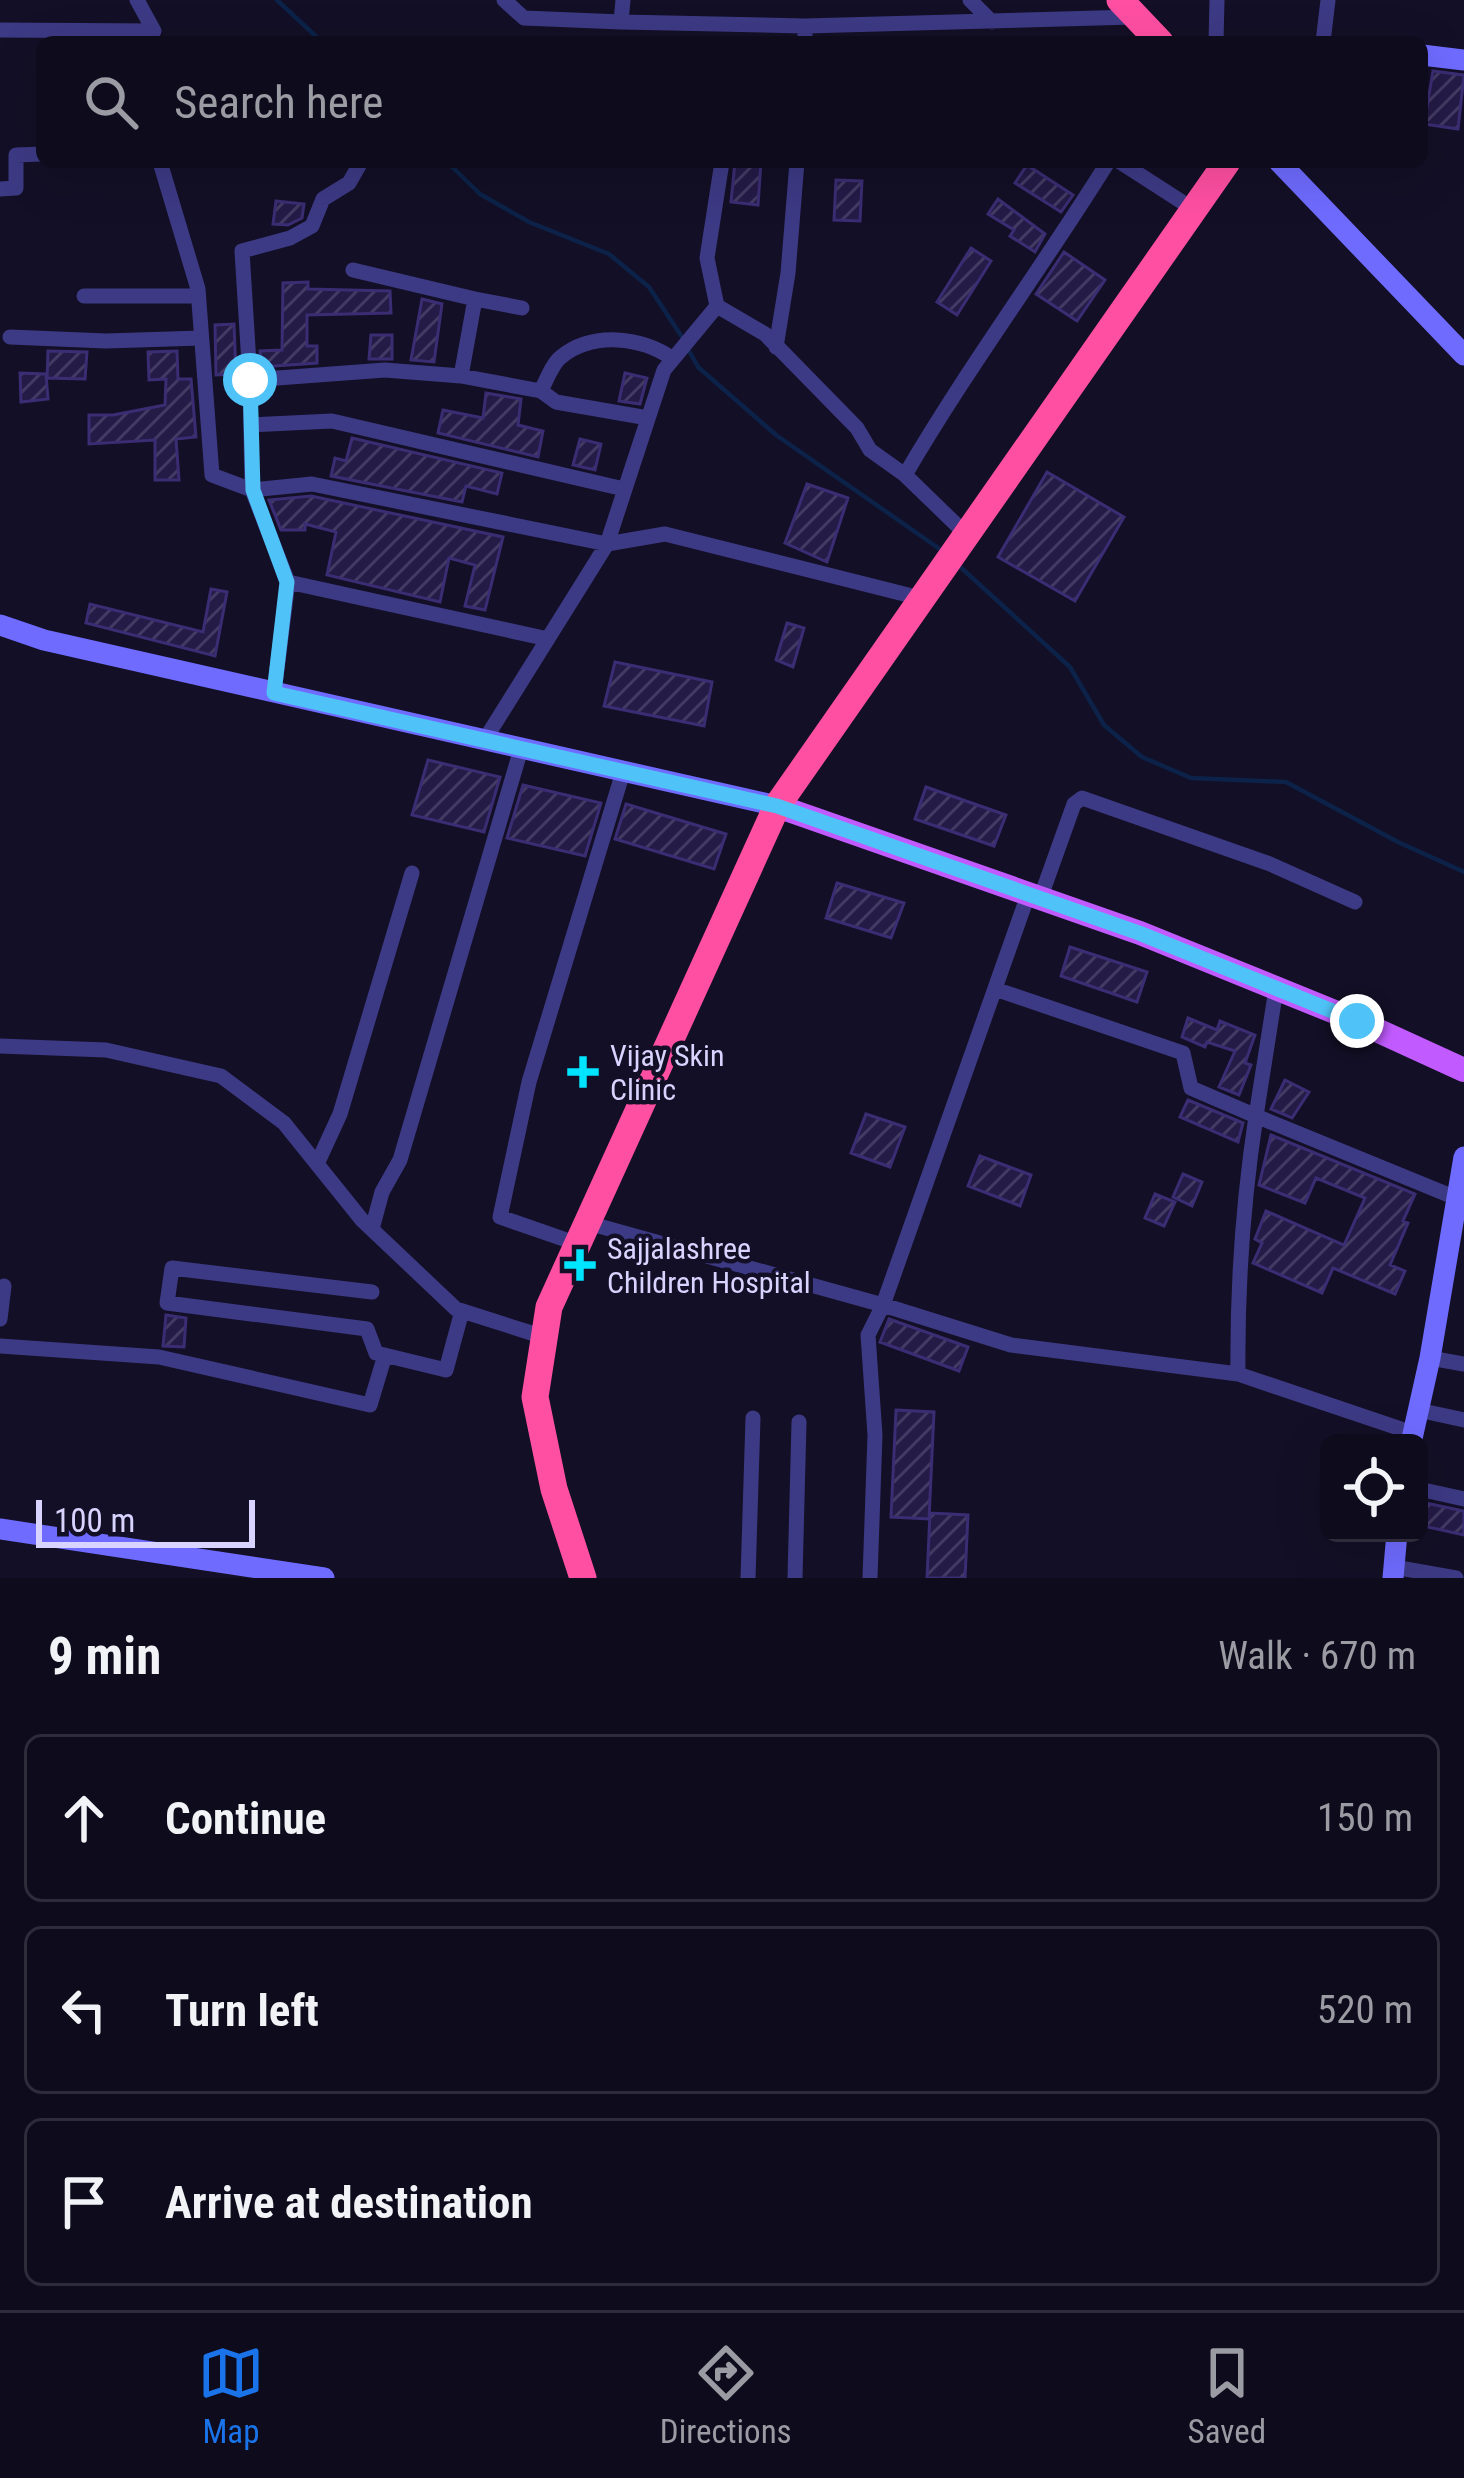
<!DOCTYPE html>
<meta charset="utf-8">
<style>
:root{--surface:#0e0b1c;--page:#171425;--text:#f1f3f6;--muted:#9b9ba3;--line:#2e2b3b;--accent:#1a73e8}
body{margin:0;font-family:"Roboto Condensed",sans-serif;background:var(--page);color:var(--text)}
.controls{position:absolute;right:36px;bottom:36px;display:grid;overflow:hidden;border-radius:18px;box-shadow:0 12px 48px #0002}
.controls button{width:108px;height:108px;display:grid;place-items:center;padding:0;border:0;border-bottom:3px solid var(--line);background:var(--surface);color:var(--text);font:60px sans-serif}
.scale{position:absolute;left:36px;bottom:30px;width:219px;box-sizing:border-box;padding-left:12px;border:6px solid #d9d4ff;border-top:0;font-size:33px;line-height:42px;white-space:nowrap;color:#d9d4ff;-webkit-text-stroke:9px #130f26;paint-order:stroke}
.stop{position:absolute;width:36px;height:36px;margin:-27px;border:9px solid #4fc3f7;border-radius:50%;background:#fff}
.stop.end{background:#4fc3f7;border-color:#fff;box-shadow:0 3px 12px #0008}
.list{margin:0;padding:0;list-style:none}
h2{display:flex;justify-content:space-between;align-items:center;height:156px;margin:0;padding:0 48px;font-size:51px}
h2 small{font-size:39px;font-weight:400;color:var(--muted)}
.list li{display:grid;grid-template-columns:78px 1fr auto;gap:36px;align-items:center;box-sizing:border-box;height:168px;margin:0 24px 24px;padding:0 24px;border:3px solid var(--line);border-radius:18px}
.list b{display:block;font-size:45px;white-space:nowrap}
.list em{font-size:39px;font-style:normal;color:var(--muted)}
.icon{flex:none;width:66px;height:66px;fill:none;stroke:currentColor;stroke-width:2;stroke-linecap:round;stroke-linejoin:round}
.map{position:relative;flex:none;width:1464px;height:1578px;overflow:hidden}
.search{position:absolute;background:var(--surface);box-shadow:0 12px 48px #0002;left:36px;right:36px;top:36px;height:132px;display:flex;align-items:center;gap:30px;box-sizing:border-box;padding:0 42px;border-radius:18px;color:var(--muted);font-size:45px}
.sheet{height:732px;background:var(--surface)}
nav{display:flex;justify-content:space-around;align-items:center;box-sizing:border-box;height:168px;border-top:3px solid var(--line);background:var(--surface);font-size:33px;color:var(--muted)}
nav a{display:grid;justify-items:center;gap:6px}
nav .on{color:var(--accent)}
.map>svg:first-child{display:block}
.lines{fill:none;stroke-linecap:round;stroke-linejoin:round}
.stream{stroke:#0c2248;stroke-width:4.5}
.building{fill:url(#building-hatch);stroke:#3b2d73;stroke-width:3}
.street{stroke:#3d3a85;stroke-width:15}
.secondary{stroke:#6f6bff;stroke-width:21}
.primary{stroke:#c25bff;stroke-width:24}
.highway{stroke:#ff4fa3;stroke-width:27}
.route{stroke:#4fc3f7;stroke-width:15}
.poi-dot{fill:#00e5ff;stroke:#130f26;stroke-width:4.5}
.labels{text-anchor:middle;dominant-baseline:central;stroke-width:9;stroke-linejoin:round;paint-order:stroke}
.poi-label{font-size:30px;fill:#d9d4ff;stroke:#130f26;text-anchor:start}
</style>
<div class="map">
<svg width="1464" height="1578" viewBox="0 0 1464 1578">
<defs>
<pattern id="building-hatch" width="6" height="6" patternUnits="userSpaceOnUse" patternTransform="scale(3)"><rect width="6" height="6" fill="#241b47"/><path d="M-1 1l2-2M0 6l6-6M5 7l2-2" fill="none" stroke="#433b63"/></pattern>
</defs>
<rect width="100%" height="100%" fill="#130f26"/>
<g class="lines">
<!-- stream -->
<path class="stream" d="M277,0L322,42
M447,162L480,194L529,222L609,254L649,287L682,337
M687,347L698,367L776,435L944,552
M957,564L1070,667L1104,725L1142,757L1191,778L1286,782L1398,842L1464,872"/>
</g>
<!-- building -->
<path class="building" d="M1433,71L1464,75L1458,129L1424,124Z
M735,162H761L758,205L731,202Z
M1027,165L1073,195L1061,212L1015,183Z
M836,180L862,181L860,221L834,220Z
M998,199L1045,234L1035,252L1010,236L1014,230L988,214Z
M276,201L304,204L302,218L288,225L273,224Z
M971,248L991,261L957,315L937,302Z
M1064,252L1105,280L1077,321L1036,294Z
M308,282V289L390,291L391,313L307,315V346H317V363L261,367L260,351L282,350L283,283Z
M422,299L442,304L434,362L411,360Z
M234,324L236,374L216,375L215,325Z
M371,335H392V359H369Z
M48,351L87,352L85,379L47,378Z
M177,351L178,379H191L196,437L176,439L179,480H155V440L89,444V415H113L165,405L166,379L149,380L148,352Z
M20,373L46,374L48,399L21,402Z
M625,373L647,378L640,404L619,401Z
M486,393L521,399L518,425L543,431L538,457L438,433L443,410L483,418Z
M352,438L502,473L497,494L466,486L462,502L331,476L335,458L346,461Z
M580,439L601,444L595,470L573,465Z
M1047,472L1124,517L1075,601L998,557Z
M807,484L848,498L827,562L785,543Z
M311,496L503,537L485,610L465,606L475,565L449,558L440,602L327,575L336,532L305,524V530H281L269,500Z
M211,589L227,592L215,656L86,623L90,604L203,632Z
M787,623L804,628L793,667L776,660Z
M615,662L712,682L704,726L604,706Z
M428,760L500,777L484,832L412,815Z
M523,785L601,803L585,856L507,838Z
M926,787L1006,815L994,846L915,819Z
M626,804L726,834L714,869L615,839Z
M837,883L904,903L891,938L826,918Z
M1070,947L1147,972L1137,1002L1061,976Z
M1188,1018L1217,1030L1220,1021L1255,1035L1245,1063L1251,1065L1239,1095L1219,1087L1235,1051L1207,1042L1205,1047L1182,1037Z
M1285,1080L1309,1092L1292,1118L1271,1109Z
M1188,1100L1243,1123L1238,1142L1180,1117Z
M866,1114L905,1127L890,1167L851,1153Z
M1271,1135L1415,1194L1403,1221L1408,1223L1390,1265L1405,1271L1395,1294L1333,1268L1322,1293L1253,1263L1262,1243L1255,1239L1266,1211L1344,1245L1365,1198L1316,1178L1305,1203L1259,1185Z
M980,1156L1031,1175L1020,1206L968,1186Z
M1183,1174L1202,1182L1192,1206L1173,1197Z
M1155,1194L1175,1202L1164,1226L1145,1218Z
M166,1315L186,1318L184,1347L163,1346Z
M889,1319L968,1347L959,1371L880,1342Z
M896,1410L934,1412L929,1519L891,1517Z
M1421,1502L1464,1511V1535L1419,1525Z
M930,1513L968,1515L965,1578H927Z"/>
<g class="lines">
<!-- street -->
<path class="street" d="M504,0L524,18L621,22
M623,0L621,22L805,26
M970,0L992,22
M0,30L154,31L137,0
M805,42V26L1134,17
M1216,42L1217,0
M1323,42L1328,0
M160,162L198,289L212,475L252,490L288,582L274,693
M722,162L707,258L717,306L765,334L857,428L870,450L905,475L968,536
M1120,162L1196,211
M0,189L16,188V155L42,154
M353,270L475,299L461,376
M84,296H198
M475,299L522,308
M10,337L106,341L201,338
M776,347L788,273L797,162
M250,380L242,251L290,238L312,226L323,199L349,183L361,162
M541,391C546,381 552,364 561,357C593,331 642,337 673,359
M648,418L556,402L541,391L461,376L385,370L250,380L252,490L312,484L607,544L664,370L717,306
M251,425L332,421L624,489
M905,475C968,367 1042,268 1108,162
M288,582L548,639
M484,741L607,544L665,534L920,598
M1040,899L1074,804L1082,798L1270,864L1355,902
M995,989L1183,1053L1191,1088L1256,1116C1243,1202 1237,1287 1238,1374L1413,1433
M1276,989L1256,1116L1461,1200
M0,1046L106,1050L221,1076L284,1123L362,1220L456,1309L544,1337
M317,1164L340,1114L412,873
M588,1223L883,1305L1028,895
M372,1229L382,1192L400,1160L521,749
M578,1244L500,1217L529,1082L623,772
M372,1292L172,1268L167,1303L367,1329L376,1353L446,1370L462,1311
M0,1319L4,1286
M0,1346L159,1357L370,1405L385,1355
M1430,1358L1464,1364
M1418,1410L1464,1420
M1419,1489L1464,1499
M1394,1567L1456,1578
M748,1578L753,1418
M795,1578L799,1422
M870,1578L875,1435L868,1335L883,1305L1011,1345L1238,1374"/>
<!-- secondary -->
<path class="secondary" d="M1422,55L1464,60
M1279,162L1464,355
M0,625L44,640L777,806
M1411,1443L1430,1358L1464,1157
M0,1529L324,1578
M1393,1578L1397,1533"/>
<!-- primary -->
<path class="primary" d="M777,806L1140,933L1357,1021L1464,1070"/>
<!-- highway -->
<path class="highway" d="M1120,0L1160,42
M583,1578L554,1489L535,1397L549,1307L777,806L1227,162"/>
</g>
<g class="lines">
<!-- route -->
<path class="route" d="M250,380L253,490L287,582L274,693L777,806L1139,933L1357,1021"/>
</g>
<!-- markers -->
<g class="poi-dot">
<path d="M577 1054h12v12h12v12h-12v12h-12v-12h-12v-12h12z"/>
<path d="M574 1247h12v12h12v12h-12v12h-12v-12h-12v-12h12z"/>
</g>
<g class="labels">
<!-- poi labels -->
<g class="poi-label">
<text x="610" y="1055">Vijay Skin<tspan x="610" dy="34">Clinic</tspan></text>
<text x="607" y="1248">Sajjalashree<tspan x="607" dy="34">Children Hospital</tspan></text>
</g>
</g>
</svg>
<div class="controls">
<button><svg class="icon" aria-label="locate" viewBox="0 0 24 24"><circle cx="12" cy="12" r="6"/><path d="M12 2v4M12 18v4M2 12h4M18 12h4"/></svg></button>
</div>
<div class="scale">100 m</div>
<div class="stop" style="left:250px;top:380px"></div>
<div class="stop end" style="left:1357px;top:1021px"></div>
<div class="search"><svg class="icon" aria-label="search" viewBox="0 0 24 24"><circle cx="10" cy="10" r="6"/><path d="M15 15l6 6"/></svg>Search here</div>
</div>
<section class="sheet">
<h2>9 min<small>Walk · 670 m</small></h2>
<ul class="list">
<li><svg class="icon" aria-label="ahead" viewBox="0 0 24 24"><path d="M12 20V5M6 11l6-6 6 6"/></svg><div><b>Continue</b></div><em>150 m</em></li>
<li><svg class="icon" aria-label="left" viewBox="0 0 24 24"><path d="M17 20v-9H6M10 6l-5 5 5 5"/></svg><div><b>Turn left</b></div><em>520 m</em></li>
<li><svg class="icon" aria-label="arrive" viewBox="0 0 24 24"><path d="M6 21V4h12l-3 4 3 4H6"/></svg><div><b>Arrive at destination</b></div></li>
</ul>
</section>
<nav>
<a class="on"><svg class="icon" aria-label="map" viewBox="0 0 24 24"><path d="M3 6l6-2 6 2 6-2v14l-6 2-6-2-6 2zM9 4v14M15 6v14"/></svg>Map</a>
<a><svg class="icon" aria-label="directions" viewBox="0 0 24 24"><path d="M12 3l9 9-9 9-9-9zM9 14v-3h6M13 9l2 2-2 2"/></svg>Directions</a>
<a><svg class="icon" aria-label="saved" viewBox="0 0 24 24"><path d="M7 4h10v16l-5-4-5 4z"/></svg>Saved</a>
</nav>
